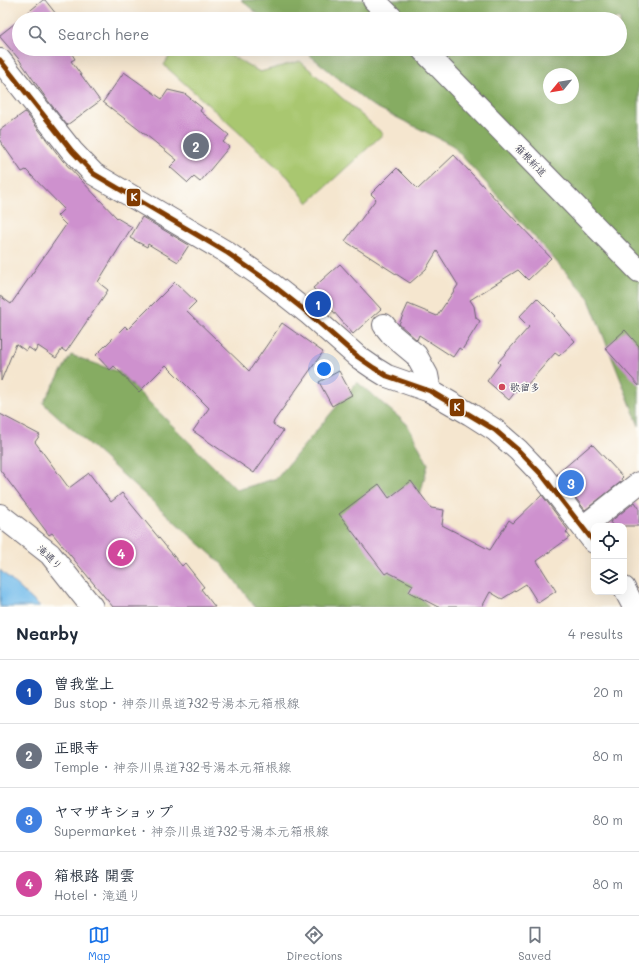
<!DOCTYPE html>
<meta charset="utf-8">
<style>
:root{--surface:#fff;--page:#f6f6f7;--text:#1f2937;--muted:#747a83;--line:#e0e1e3;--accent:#1a73e8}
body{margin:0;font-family:Mali,"Klee One",sans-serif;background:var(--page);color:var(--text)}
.controls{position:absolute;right:12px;bottom:12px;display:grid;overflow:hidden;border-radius:8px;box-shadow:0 4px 16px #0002}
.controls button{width:36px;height:36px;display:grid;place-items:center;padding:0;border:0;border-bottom:1px solid var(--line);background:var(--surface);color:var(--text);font:20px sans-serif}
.compass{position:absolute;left:543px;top:68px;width:36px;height:36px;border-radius:50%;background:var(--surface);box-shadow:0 4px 16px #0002;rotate:240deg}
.you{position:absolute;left:324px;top:369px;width:14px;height:14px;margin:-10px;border:3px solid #fff;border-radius:50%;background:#1a73e8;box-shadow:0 0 0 6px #1a73e833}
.badge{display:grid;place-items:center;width:26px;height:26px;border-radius:50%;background:var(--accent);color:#fff;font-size:13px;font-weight:700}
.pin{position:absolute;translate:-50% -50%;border:2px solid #fff;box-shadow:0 1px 4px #0006}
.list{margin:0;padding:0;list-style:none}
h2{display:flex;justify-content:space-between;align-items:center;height:52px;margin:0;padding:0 16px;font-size:17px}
h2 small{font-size:13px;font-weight:400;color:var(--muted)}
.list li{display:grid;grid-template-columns:26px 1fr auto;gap:12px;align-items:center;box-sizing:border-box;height:64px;padding:0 16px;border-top:1px solid var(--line)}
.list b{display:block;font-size:15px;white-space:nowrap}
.list p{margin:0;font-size:13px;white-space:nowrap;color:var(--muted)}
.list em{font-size:13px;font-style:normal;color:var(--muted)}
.icon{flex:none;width:22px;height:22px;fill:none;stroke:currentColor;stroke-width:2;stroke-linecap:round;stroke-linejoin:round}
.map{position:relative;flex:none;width:639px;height:607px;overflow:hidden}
.search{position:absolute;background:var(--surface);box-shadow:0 4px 16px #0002;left:12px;right:12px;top:12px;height:44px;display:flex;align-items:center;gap:10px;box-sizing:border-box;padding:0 14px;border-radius:22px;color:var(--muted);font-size:15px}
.sheet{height:308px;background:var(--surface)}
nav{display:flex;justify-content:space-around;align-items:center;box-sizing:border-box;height:56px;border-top:1px solid var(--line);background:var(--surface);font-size:11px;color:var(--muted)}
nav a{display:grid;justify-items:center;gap:2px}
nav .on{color:var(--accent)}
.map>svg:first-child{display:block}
.green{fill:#a9c76f;stroke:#667455}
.forest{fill:#86ac62;stroke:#54674e;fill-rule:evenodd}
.water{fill:#73bceb;stroke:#4a6f93}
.building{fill:#ce91ce}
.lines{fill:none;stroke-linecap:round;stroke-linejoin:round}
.minor-casing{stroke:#6c676f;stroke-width:24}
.major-casing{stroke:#6c676f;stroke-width:24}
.highway-casing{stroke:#6c676f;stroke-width:24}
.minor{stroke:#fff;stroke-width:22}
.major{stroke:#fff;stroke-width:22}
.highway{stroke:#fff;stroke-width:22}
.bus-1-casing{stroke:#fdfcf7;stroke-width:8}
.bus-1{stroke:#813b00;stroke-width:5}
.poi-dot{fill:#d1495b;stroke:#fdfcf7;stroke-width:1.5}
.labels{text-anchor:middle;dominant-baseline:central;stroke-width:3;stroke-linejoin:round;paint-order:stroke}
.street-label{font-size:10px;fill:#22223b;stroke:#fdfcf7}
.poi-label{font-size:10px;fill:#22223b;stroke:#fdfcf7;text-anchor:start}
.line-badge{stroke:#fdfcf7;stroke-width:1.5}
.badge-label{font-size:11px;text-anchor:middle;font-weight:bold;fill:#fff}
</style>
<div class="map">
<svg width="639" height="607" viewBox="0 0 639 607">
<rect width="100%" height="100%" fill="#fdfcf7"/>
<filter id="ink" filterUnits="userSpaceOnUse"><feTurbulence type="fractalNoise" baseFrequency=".025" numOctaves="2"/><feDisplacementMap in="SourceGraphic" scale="8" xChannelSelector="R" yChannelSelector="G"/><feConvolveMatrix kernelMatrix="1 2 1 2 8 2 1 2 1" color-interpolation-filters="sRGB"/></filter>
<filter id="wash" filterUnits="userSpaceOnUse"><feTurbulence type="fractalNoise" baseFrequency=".012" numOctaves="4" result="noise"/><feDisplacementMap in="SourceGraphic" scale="16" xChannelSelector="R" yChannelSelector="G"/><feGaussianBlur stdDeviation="0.9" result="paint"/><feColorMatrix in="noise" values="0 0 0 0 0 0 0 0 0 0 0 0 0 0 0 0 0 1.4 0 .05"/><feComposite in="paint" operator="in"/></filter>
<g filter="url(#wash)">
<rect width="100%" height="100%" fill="#f5e6cf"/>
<!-- green -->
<path class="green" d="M174,49H220L260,72L300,61L383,134L308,203L288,177L164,65Z"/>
<!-- forest -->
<path class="forest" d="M241,0H639V426L588,297L452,145L370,104L302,49H620V19H264ZM549,74H573V98H549Z
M71,355L119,372L237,490L277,478L357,382L407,424L428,464L408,542L423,600L429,607H255L223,565L43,403Z"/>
<!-- water -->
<path class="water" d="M0,570L38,605L40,607H0Z"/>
<g id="blocks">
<!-- building -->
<path class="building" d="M43,0H45L60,19H20Z
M19,20V49H69L75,59L71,61L100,101L67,125L46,98L18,58L0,37V35Z
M124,72L162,99L168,90L185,94L202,108L200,111L229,135L223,142L229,147L200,182L194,177L188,183L170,167L177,160L151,139L103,102Z
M25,112L63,161L117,218L132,227L98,282L108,290L66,352L62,349L56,358L38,346L35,352L28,347L26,351L16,344L1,381L0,296L11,304L66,225L57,216L64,209L26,170L22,172L0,141V130Z
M454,155L551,258L528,280L518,270L470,300L474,306L476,318L480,321L462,350L459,348L453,357L419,335L417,340L399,324L408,304L437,316L458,285L437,251L426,269L410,283L345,241L376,199L371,194L397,168L418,189Z
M142,217L189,245L178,262L148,244L147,247L130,238Z
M340,264L381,309L353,334L313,288Z
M175,282L196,302L187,311L249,371L282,323L323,352L274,421L273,424L283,431L254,473L193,431L209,408L166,365L139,392L114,366L110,370L96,355L125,326L128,329Z
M537,298L555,316L554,317L575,341L559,356L555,353L527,385L524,382L522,383L509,400L487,381L500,364L498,362L529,327L519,317Z
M625,330L639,346V386L605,348Z
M339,371L352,395L332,406L319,382Z
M0,414L40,435L35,442L69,488L89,473L111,502L122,493L182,566L185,563L204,587L201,589L215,607H113L52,533L49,535L0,470Z
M592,444L623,477L621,479L622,481L585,510L557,474Z
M411,481L431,508L444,510L442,525L490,550L509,520L513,523L542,495L568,530L566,532L570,537L537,561L556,591L538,603L526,584L502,599L490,592L482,607H438L409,592L413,585L388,572L385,574L339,514L379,484L389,498Z
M635,502L639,508V526H613L610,522Z"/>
</g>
</g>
<g filter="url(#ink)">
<use href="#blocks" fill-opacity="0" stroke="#6c676f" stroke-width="1"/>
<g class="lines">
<defs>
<path id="minor" d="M384,325L392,335L416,355L427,375L430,391
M0,515L50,554L92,607
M583,527L639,483"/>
<path id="major" d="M0,60L72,151L94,174L226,252L265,279L308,313L358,357L374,368L387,376L430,391L470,414L495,430L518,450L542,475L594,542
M624,588L634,607"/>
<path id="highway" d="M374,0L393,19
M422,49L639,271"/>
</defs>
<!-- minor casing -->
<use href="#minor" class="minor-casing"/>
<!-- major casing -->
<use href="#major" class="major-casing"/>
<!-- highway casing -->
<use href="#highway" class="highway-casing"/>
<!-- minor -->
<use href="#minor" class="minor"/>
<!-- major -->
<use href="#major" class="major"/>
<!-- highway -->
<use href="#highway" class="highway"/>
<defs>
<path id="bus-1" d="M0,60L72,151L94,174L226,252L265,279L308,313L358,357L374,368L387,376L430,391L495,430L518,450L542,475L594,542"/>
</defs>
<!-- bus-1 casing -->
<use href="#bus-1" class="bus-1-casing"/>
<!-- bus-1 -->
<use href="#bus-1" class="bus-1"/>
</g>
</g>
<!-- markers -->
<circle class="poi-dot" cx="502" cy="387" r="4"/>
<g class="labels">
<!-- street labels -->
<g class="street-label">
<text transform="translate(531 160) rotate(46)">箱根新道</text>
<text transform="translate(50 557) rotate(45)">滝通り</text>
</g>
<!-- poi labels -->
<g class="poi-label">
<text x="510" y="387">歌留多</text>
</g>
</g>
<g class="line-badge">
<rect x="126" y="188" width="15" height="19" rx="4" fill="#813b00"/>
<rect x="449" y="398" width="16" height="19" rx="4" fill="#813b00"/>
</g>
<g class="badge-label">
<text x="134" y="201">K</text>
<text x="457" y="411">K</text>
</g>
</svg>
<div class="controls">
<button><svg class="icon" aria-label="locate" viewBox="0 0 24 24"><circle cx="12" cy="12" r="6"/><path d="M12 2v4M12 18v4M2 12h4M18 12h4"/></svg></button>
<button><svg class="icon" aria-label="layers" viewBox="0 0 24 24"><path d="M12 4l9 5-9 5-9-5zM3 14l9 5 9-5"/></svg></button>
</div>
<svg class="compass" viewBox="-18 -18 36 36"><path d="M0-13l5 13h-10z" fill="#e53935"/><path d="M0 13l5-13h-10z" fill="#747a83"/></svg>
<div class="you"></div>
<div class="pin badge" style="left:318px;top:304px;background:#1a4fb4">1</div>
<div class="pin badge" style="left:196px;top:146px;background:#6b7280">2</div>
<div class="pin badge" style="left:571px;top:483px;background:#3f7fe0">3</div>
<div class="pin badge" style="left:121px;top:553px;background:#d1479c">4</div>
<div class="search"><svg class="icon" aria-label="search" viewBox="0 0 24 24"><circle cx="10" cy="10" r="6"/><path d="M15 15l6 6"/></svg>Search here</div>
</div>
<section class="sheet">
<h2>Nearby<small>4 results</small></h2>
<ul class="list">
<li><span class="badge" style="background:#1a4fb4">1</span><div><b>曽我堂上</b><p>Bus stop · 神奈川県道732号湯本元箱根線</p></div><em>20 m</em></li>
<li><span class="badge" style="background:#6b7280">2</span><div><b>正眼寺</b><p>Temple · 神奈川県道732号湯本元箱根線</p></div><em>80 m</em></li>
<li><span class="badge" style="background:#3f7fe0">3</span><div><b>ヤマザキショップ</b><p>Supermarket · 神奈川県道732号湯本元箱根線</p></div><em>80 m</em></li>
<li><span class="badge" style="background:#d1479c">4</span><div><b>箱根路 開雲</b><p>Hotel · 滝通り</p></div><em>80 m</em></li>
</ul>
</section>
<nav>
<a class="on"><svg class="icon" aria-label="map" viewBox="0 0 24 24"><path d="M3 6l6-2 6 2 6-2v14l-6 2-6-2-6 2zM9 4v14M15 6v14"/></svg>Map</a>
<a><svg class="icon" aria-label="directions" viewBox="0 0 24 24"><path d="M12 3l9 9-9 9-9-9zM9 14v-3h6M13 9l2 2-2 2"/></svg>Directions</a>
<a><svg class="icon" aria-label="saved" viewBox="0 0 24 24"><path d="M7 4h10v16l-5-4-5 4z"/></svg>Saved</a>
</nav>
